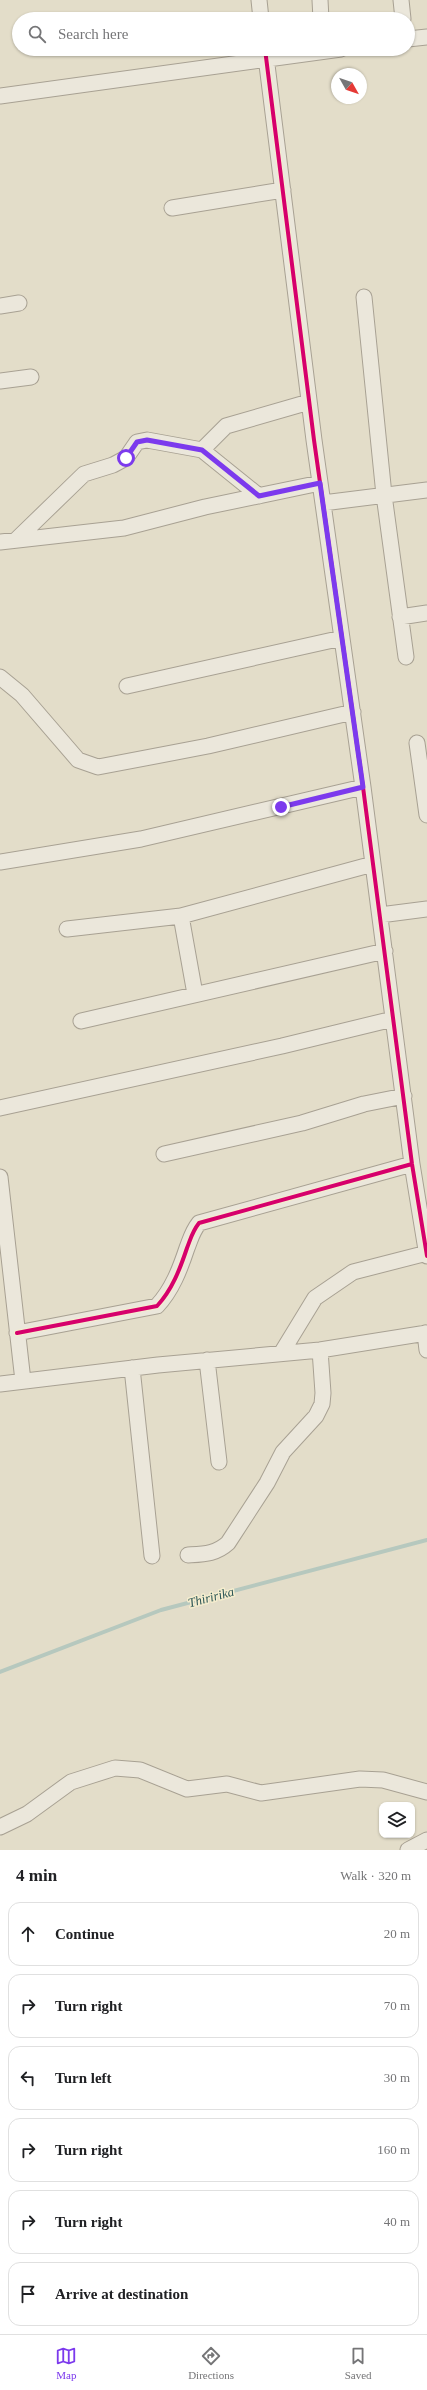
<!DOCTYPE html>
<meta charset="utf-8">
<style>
:root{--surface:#fff;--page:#f2f2f2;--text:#202124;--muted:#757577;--line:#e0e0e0;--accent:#7c3aed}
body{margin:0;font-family:Georgia,serif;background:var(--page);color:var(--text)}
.controls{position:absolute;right:12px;bottom:12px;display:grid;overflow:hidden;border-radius:8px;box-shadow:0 1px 3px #0004}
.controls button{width:36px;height:36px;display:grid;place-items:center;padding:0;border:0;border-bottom:1px solid var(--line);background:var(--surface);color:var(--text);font:20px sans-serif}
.compass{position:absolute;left:331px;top:68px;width:36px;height:36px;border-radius:50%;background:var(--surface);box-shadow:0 1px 3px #0004;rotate:130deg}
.stop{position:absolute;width:12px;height:12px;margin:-9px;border:3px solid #7c3aed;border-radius:50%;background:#fff}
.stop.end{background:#7c3aed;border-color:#fff;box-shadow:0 1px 4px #0008}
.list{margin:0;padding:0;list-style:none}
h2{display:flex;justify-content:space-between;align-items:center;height:52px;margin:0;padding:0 16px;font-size:17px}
h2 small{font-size:13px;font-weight:400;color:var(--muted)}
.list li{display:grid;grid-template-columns:26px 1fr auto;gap:12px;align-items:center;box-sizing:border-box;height:64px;margin:0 8px 8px;padding:0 8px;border:1px solid var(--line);border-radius:12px}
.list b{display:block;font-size:15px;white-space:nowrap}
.list em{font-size:13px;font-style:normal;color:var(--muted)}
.icon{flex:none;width:22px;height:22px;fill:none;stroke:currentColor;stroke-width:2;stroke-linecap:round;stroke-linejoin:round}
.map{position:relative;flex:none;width:427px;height:1850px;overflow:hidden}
.search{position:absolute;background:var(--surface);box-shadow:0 1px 3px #0004;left:12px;right:12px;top:12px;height:44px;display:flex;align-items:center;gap:10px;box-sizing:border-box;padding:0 14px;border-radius:22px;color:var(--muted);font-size:15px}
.sheet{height:484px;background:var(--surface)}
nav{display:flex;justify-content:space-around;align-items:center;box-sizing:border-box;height:56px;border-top:1px solid var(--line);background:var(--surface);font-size:11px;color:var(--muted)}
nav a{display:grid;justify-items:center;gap:2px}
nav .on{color:var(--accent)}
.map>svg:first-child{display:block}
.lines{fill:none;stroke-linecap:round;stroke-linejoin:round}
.stream{stroke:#b6c8be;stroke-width:4}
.street-casing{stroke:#a8a193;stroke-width:17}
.street{stroke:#ebe7db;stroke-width:15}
.cycleway-casing{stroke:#f5edce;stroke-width:6}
.cycleway{stroke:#d6006c;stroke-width:4}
.route{stroke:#7c3aed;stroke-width:5}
.labels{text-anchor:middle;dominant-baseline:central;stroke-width:3;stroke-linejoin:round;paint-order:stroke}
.water-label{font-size:13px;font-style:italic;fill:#2b5555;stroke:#f5edce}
</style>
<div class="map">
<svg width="427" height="1850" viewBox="0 0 427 1850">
<rect width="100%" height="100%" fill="#e3ddc9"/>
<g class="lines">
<!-- stream -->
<path class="stream" d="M0,1672L161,1610L427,1540"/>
<defs>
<path id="street" d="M259,0L261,19
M320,0L321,19
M401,0L403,19
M408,39L427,37
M265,49L314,440L363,787L412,1164L427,1256
M0,96L341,49
M172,208L283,190
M364,297L384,495L406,657
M0,306L19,303
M0,381L31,377
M259,496L202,450L226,426L309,402
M323,503L427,490
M16,540L84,474L113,465L126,458L137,442L147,440L202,450
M0,542L124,528L205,507L320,483
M400,617L427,613
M0,677L22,695L78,760L98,767L208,746L353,712
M127,686L342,638
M417,743L427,815
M0,862L141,839L363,787
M380,915L427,909
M181,916L195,994
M67,929L181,916L373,864
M81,1021L385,951
M0,1108L282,1046L393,1019
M164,1154L302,1123L364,1104L404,1096
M0,1177L23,1381
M17,1333L157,1306C172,1290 180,1269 187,1248C191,1238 192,1232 199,1223L412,1164
M425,1333L427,1350
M282,1352L315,1298L353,1272L427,1253
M207,1360L219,1462
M132,1368L152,1556
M0,1384L158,1365L320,1350L427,1333
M188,1555C204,1554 216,1554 228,1543L267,1483L283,1452L316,1416L322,1404L323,1393L320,1350
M0,1827L27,1814L71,1782L115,1768L140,1770L187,1789L227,1784L261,1793L360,1779L383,1780L427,1792
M408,1850L427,1840"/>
</defs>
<!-- street casing -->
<use href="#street" class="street-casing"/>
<!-- street -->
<use href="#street" class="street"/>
<defs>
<path id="cycleway" d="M265,49L314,440L363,787L412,1164L427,1256
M17,1333L157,1306C172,1290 180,1269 187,1248C191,1238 192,1232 199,1223L412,1164"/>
</defs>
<!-- cycleway casing -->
<use href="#cycleway" class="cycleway-casing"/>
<!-- cycleway -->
<use href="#cycleway" class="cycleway"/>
</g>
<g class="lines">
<!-- route -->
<path class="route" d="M126,458L137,442L147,440L202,450L259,496L320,483L363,787L281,807"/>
</g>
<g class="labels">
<!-- water labels -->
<g class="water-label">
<text transform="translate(211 1597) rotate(-15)">Thiririka</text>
</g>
</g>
</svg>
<div class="controls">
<button><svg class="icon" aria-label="layers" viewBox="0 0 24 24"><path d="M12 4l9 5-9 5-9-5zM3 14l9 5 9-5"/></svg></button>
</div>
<svg class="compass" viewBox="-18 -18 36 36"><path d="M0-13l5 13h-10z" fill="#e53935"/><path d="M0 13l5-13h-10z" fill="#757577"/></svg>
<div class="stop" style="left:126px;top:458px"></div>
<div class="stop end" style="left:281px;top:807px"></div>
<div class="search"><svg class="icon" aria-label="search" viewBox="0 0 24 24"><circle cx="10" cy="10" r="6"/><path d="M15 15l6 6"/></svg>Search here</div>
</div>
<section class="sheet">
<h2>4 min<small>Walk · 320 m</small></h2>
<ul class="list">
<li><svg class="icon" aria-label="ahead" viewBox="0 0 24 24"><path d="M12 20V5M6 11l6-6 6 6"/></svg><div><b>Continue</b></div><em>20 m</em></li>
<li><svg class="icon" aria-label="right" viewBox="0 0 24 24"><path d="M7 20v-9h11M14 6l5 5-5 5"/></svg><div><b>Turn right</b></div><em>70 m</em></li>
<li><svg class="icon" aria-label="left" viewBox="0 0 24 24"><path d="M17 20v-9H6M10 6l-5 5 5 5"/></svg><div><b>Turn left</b></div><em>30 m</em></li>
<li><svg class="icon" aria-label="right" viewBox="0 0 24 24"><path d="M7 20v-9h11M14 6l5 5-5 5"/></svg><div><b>Turn right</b></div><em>160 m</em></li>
<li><svg class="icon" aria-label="right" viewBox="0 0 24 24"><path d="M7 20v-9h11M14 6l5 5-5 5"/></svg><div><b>Turn right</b></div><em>40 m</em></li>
<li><svg class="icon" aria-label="arrive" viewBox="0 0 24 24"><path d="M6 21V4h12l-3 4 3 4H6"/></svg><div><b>Arrive at destination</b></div></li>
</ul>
</section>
<nav>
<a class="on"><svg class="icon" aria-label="map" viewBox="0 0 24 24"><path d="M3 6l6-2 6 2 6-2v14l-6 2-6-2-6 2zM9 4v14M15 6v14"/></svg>Map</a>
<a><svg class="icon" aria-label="directions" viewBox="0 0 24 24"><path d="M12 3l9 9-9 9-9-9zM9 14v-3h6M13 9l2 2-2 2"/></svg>Directions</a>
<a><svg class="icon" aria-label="saved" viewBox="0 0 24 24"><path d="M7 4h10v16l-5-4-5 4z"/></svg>Saved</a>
</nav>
